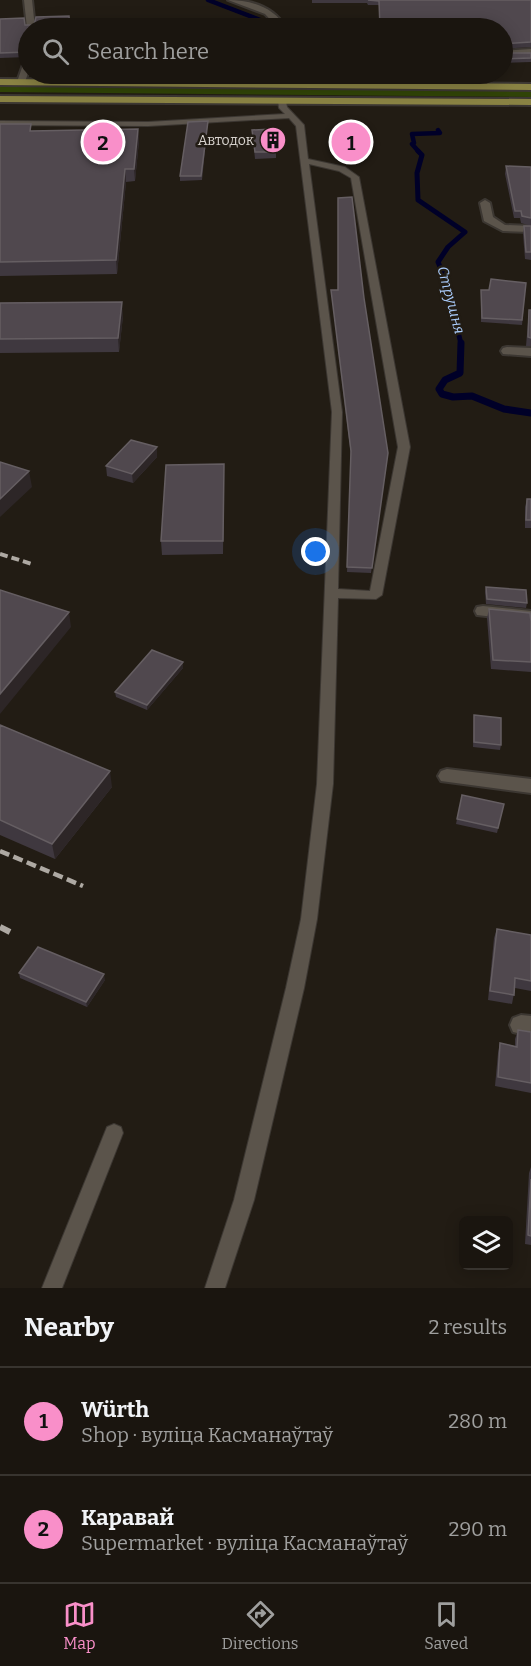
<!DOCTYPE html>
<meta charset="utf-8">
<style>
:root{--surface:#1a150f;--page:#231e18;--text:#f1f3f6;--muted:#9f9f9e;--line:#38342f;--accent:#f98fc9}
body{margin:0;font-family:Bitter,serif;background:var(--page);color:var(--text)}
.controls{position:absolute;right:18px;bottom:18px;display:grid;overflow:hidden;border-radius:9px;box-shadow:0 3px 15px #0003}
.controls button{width:54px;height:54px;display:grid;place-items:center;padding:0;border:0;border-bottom:2px solid var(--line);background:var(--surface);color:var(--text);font:30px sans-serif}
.you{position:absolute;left:316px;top:552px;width:21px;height:21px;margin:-15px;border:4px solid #fff;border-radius:50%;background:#1a73e8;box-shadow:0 0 0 9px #1a73e833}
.badge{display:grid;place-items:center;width:39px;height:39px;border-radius:50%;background:var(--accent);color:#111;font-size:20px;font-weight:700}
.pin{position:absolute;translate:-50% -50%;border:3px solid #fff;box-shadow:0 2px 6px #0006}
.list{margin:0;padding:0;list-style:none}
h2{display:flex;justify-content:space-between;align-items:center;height:78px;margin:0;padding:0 24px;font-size:26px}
h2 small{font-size:20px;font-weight:400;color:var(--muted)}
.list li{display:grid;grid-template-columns:39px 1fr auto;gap:18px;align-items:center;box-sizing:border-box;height:108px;padding:0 24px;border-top:2px solid var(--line)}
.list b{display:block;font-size:22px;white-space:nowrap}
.list p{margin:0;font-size:20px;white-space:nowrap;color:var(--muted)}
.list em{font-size:20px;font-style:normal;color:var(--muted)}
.icon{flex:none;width:33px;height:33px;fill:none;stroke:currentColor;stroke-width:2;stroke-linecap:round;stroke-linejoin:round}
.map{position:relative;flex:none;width:531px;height:1288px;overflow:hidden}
.search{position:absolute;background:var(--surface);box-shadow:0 3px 15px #0003;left:18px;right:18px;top:18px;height:66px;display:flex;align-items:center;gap:15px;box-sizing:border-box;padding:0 21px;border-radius:33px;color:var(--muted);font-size:22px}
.sheet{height:294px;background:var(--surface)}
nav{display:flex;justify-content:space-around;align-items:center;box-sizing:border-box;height:84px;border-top:2px solid var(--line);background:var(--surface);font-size:16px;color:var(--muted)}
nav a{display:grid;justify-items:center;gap:3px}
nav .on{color:var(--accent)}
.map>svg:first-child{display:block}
.green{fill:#304307}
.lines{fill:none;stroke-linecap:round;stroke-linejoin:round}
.stream-far2{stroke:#000028;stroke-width:4.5}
.stream-far1{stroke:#000028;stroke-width:5}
.stream{stroke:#000028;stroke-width:7}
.service-casing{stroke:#3c3732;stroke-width:2}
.minor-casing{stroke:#3c3732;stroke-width:4}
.primary-casing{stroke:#3c3732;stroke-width:4}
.service{fill:#5b544b;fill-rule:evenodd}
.minor{fill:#5b544b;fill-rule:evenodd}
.primary{fill:#898243;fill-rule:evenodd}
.rail-far2{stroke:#aea9a3;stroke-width:4;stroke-dasharray:8 4;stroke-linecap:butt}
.rail-far1{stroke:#aea9a3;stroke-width:4.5;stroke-dasharray:10 4.5;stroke-linecap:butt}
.rail{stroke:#aea9a3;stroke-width:6;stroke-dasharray:12 6;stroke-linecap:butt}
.wall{fill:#3f383f}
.shaded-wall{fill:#2d2627}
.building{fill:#50484e;stroke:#655e62;stroke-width:1.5}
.labels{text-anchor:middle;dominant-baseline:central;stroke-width:5;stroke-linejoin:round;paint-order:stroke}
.far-poi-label{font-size:14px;fill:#d6d1cc;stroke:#221c14;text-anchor:end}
.far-water-label{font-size:15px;font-style:italic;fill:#a9caf9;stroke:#221c14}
</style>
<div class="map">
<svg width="531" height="1288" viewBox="0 0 531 1288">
<rect width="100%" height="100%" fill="#221c14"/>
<!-- green -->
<path class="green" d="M0,86L531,91V97L0,92Z"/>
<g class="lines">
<!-- stream-far2 -->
<path class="stream-far2" d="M208,0L263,21L265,28
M419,152L412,144L414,143L412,134L440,133L438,130"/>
<!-- stream-far1 -->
<path class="stream-far1" d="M418,151L422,155L417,173L418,200L465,232L448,247L438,262L446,281L461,344"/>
<!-- stream -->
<path class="stream" d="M461,343L460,373L445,380L439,389L442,394L453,397L472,396L504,409L531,413"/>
<defs>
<path id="service" d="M282,99L286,101L287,107L304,125L308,159L345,167L359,177L410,447L382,595L376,599L338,598L333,784L317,919L304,988L254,1200L225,1288H205L234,1200L286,988L301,919L317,784L332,412L296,126L289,118L148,126L0,125V121L148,122L285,114L279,108L278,101ZM309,164L339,171L351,178L398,447L370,591L338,589L342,412Z
M114,1124L121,1127L123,1133L62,1288H42L107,1127Z"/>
<path id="minor" d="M24,0H32L35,28H27Z
M228,0C251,0 274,7 286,28H278L265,14Z
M531,49V55L502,56V51Z
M25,59H28V73L25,82L21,85L17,82Z
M485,200L490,203L493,217L505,225L531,226V232L503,231L484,221L480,203Z
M507,347L531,348V356L503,354L501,351L503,348Z
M483,606L531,611V621L477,615L475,611L477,607Z
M447,769L531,779V793L441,781L438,776L441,771Z
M521,1015L531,1016V1036L513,1032L510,1025L513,1018Z"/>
<path id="primary" d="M0,79L531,84V90L0,85Z
M0,96L531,99V105L0,102Z"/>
</defs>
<!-- service casing -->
<use href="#service" class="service-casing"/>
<!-- minor casing -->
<use href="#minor" class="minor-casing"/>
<!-- primary casing -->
<use href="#primary" class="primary-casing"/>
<!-- service -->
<use href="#service" class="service"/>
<!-- minor -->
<use href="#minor" class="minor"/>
<!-- primary -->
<use href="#primary" class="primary"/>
<!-- rail-far2 -->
<path class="rail-far2" d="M0,554L32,564"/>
<!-- rail-far1 -->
<path class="rail-far1" d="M0,851L83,886"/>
<!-- rail -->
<path class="rail" d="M0,927L10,932"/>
</g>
<!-- wall -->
<path class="wall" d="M312,0H531V47L502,49V28L378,5H368L367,3H312Z
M0,19L25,25L70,27L133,28H28V57L0,58Z
M502,53H531V62L502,63Z
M208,121L202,180L180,181V176Z
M0,124L32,131L138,129L139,141L135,181L126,182L117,274L0,276Z
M252,130L276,152V158L255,159Z
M506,166L531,167V226L521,223L520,218H514L505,174Z
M524,226H531V260L525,259L523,234Z
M526,283L522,325L481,322V290H489Z
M331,290L364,298L388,453L371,573L347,572L351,456Z
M0,303L123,316L119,352L0,353Z
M529,310H531V346H526Z
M157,447V457L133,483L107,476L106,466Z
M224,477L223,554L162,555L161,541Z
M527,499H531V528H525V507Z
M486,587L527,603L526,608L486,604L485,592Z
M489,609L531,622V672L491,669L487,618Z
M183,662V668L147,710L116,697L115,692Z
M474,715L501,745L500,750L473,747Z
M0,725L112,787L55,859L0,835Z
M462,795L504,804L497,833L456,824Z
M497,929L531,935V991L515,988L512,1004L488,1000L494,938Z
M19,973L105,980L87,1007L20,978Z
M518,1030L531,1032V1093L495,1086L498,1053L500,1043L515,1046V1039Z
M531,1167V1245L525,1244L529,1173Z"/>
<!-- shaded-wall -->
<path class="shaded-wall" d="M138,129L139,141L135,181L134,169Z
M125,169L126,182L117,274L116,260Z
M122,302L123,316L119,352L118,338Z
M157,447V457L133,483L132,474Z
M29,471L32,487L0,517V499Z
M69,612L71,627L0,714V694Z
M183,662V668L147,710V705Z
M110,771L112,787L55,859L52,844Z
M104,974L105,980L87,1007L86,1002Z"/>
<!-- building -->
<path class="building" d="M368,0H531V42L502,44V28H380L379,1Z
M69,16L70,27L132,24L133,28H28V52L0,53V19L24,18L25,25H34L36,17Z
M502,53H531V58L502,59Z
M208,121L201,176H180L188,122Z
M0,124H31L30,131L138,129L134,169H125L116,260L0,262Z
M273,129L276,152H255L252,130Z
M506,166L531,167V218L522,216L521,211H515Z
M352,197L364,298L388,453L372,568L347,567L351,451L331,290H338V198Z
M524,226H531V252H526Z
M491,279L526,283L522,320L482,318L481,290H489Z
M122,302L118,338L0,339V303Z
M529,310H531V338L528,337Z
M131,440L157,447L132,474L106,466Z
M0,462L29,471L0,499Z
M224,464L223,541H161L166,465Z
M527,499H531V520H526Z
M486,587L526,590L527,603L487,599Z
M0,590L69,612L0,694Z
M489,609L530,613L531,622V662L493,660Z
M152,650L183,662L147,705L115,692Z
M474,715L501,718V745L474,742Z
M0,725L110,771L52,844L0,820Z
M462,795L504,804L498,828L457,819Z
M497,929L531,935V981L515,978L514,995L490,991Z
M38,947L104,974L86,1002L19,973Z
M518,1030L531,1032V1083L498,1077L500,1043L517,1047Z
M531,1179V1236L528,1235Z"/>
<!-- icons -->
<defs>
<symbol id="building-disc" viewBox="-11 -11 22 22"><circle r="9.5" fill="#f98fc9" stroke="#221c14"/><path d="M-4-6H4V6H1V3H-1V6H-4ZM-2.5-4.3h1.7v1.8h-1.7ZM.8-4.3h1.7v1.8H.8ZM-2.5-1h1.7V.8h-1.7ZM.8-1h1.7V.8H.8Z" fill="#111"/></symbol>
</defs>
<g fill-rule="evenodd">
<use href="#building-disc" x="258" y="125" width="30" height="30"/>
</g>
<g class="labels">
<!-- far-poi labels -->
<g class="far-poi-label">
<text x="254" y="140">Автодок</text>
</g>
<!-- far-water labels -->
<g class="far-water-label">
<text transform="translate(451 300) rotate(75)">Струшня</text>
</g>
</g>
</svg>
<div class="controls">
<button><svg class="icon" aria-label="layers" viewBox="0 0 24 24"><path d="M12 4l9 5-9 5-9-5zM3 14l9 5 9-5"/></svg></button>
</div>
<div class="you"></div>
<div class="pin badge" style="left:351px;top:142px">1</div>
<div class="pin badge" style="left:103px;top:142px">2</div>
<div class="search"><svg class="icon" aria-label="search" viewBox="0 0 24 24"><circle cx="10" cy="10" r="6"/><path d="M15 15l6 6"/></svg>Search here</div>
</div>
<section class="sheet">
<h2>Nearby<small>2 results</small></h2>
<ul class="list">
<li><span class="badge">1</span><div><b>Würth</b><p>Shop · вуліца Касманаўтаў</p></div><em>280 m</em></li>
<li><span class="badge">2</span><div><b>Каравай</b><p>Supermarket · вуліца Касманаўтаў</p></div><em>290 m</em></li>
</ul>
</section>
<nav>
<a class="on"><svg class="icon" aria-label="map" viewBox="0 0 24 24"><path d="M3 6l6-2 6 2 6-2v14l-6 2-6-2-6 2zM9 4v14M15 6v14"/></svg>Map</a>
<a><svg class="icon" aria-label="directions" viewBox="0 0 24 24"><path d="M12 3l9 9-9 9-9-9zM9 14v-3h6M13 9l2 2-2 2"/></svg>Directions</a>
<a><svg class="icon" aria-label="saved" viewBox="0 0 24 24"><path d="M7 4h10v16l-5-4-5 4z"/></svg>Saved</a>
</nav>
